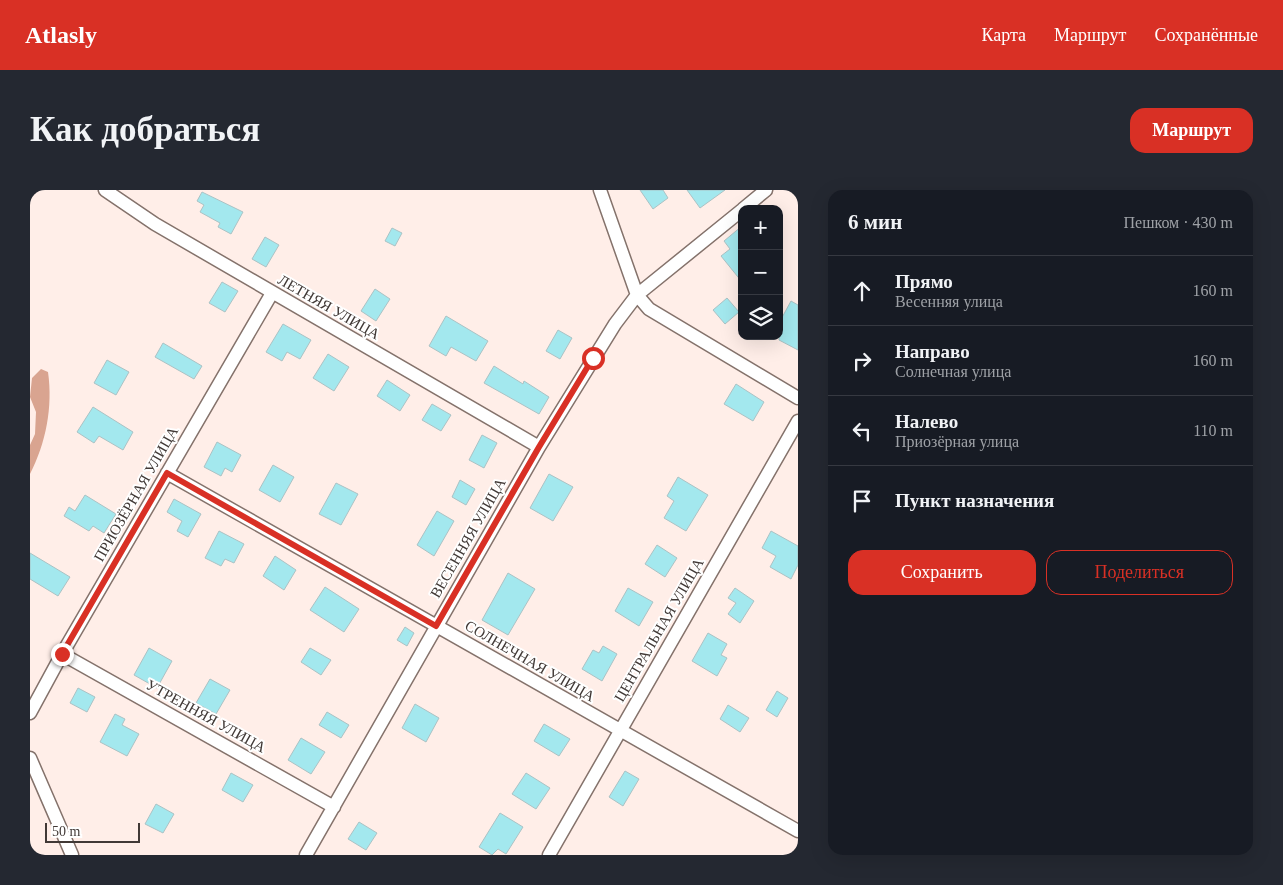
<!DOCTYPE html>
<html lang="ru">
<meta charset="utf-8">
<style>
:root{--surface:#171b24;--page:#242831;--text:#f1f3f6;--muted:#9ea1a6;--line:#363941;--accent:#d93025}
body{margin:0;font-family:Georgia,serif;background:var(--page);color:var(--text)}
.controls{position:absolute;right:15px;top:15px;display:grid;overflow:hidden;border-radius:10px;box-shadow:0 5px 20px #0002}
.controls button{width:45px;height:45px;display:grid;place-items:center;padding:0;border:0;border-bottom:1px solid var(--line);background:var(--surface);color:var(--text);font:25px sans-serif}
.scale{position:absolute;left:15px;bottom:12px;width:95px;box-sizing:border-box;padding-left:5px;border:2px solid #413936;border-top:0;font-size:14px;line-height:18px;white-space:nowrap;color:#413936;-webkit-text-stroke:4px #fff;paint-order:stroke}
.stop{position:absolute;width:15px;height:15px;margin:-11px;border:4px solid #d93025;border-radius:50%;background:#fff}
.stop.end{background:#d93025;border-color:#fff;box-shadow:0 1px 5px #0008}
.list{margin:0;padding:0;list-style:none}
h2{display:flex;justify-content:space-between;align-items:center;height:65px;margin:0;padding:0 20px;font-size:21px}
h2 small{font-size:16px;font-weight:400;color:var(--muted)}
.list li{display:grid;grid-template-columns:32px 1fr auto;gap:15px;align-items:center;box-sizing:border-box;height:70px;padding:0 20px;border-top:1px solid var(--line)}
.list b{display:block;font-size:19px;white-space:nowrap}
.list p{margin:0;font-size:16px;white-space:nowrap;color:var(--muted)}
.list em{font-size:16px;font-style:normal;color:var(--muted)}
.actions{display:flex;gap:10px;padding:15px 20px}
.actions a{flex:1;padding:11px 0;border:1px solid var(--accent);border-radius:15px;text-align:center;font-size:18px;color:var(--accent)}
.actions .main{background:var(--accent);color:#fff}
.icon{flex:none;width:28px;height:28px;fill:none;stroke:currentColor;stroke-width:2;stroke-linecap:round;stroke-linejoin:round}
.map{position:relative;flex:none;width:768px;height:665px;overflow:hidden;border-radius:15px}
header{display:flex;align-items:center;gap:30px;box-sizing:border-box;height:70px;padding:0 25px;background:var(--accent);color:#fff}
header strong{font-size:24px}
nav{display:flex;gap:28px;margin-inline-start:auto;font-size:18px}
.intro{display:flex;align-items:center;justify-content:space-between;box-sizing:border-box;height:120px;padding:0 30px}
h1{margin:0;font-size:35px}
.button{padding:12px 22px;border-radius:15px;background:var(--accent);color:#fff;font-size:18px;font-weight:700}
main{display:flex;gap:30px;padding:0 30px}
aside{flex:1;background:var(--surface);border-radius:15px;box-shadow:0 5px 20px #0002}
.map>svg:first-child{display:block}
.forest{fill:#d9a490}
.building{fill:#a3e8ee;stroke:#abc2c4}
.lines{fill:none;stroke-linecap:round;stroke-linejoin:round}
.minor-casing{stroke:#84726b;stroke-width:15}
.minor{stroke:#fff;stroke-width:12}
.route{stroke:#d93025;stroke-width:6}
.labels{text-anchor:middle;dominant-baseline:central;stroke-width:4;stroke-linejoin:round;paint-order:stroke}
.street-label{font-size:15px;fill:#413936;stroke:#fff}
</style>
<header>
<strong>Atlasly</strong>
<nav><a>Карта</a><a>Маршрут</a><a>Сохранённые</a></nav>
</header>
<div class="intro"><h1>Как добраться</h1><a class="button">Маршрут</a></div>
<main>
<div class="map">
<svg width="768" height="665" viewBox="0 0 768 665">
<rect width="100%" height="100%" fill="#ffeee8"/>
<!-- forest -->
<path class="forest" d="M11,179L18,182C23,217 16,253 0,284V255L5,244L6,222L0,207L2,188Z"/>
<!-- building -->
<path class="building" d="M610,0H633L638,8L623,19Z
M657,0H695L670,18Z
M172,2L213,22L201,44L188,37L190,33L170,22L174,15L167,11Z
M712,36V92L691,66L700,59L694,51Z
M362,38L372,43L365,56L355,51Z
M235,47L249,55L236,77L222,69Z
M192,92L208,101L195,122L179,113Z
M345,99L360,109L346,131L331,121Z
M697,108L709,122L695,134L683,120Z
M761,111L768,115V160L749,150V133Z
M416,126L458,151L446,171L421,157L416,166L399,156Z
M253,134L281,150L270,169L257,162L252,171L236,162Z
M528,140L542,148L530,169L516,161Z
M133,153L172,176L164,189L125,167Z
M298,164L319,177L304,201L283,188Z
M77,170L99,182L86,205L64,193Z
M464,176L493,194L494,191L519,207L509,224L454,193Z
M357,190L380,205L370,221L347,206Z
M706,194L734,212L723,231L694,214Z
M402,214L421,225L411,241L392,230Z
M63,217L103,242L93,260L69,246L64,253L47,242Z
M452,245L467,253L454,278L439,270Z
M187,252L211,265L202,282L195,278L191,286L174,277Z
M243,275L264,287L250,312L229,300Z
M519,284L543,297L523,331L500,318Z
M648,287L678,305L656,341L634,328L644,311L637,306Z
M430,290L445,299L436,315L422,307Z
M306,293L328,304L311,335L289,324Z
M55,305L86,324L74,343L63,336L59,341L34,326L39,317L45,321Z
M144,309L171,324L158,347L147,341L152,331L137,322Z
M407,321L424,331L404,366L387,355Z
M189,341L214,354L204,373L195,369L191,376L175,368Z
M741,341L768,356V375L761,389L740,377L746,366L732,358Z
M627,355L647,368L635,387L615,374Z
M0,363L40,387L28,406L0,389Z
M245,366L266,380L254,400L233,386Z
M478,383L505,399L478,445L452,430Z
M295,397L329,419L314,442L280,420Z
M598,398L623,412L609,436L585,421Z
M705,398L724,411L710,433L698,424L706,413L698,408Z
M375,437L384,443L377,456L367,450Z
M678,443L697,454L691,465L697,468L687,486L662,471Z
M573,456L587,464L572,491L552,479L563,460L569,463Z
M119,458L142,471L127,498L104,485Z
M280,458L301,470L291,485L271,472Z
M180,489L200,500L186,524L166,513Z
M48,498L65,507L57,522L40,513Z
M747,501L758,508L747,527L736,520Z
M385,514L409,528L396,552L372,538Z
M698,515L719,528L710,542L690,529Z
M297,522L319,535L311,548L289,535Z
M85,524L95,529L92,535L109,544L97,566L70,552Z
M514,534L540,549L529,566L504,551Z
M271,548L295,562L281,584L258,570Z
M595,581L609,589L593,616L579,607Z
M201,583L223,595L213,612L192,600Z
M496,583L520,598L506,619L482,604Z
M126,614L144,624L133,643L115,634Z
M470,623L493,637L476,664L468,659L462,665L449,657Z
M329,632L347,643L336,660L318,649Z"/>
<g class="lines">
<defs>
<path id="minor" d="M75,0L125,34L509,257
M570,0L607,105L619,119L768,208
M713,19L736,0
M137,283L768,641
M32,464L304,617
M0,523L32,464L242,103
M0,568L42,665
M276,665L509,257L585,134L607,105L712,20
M519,665L768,231"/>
</defs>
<!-- minor casing -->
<use href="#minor" class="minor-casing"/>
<!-- minor -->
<use href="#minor" class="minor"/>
</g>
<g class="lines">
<!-- route -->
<path class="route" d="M32,464L137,283L406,436L509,257L563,168"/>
</g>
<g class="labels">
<!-- street labels -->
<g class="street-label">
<text transform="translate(299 117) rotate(30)">ЛЕТНЯЯ УЛИЦА</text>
<text transform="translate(106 304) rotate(-60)">ПРИОЗЁРНАЯ УЛИЦА</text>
<text transform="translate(438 348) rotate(-60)">ВЕСЕННЯЯ УЛИЦА</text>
<text transform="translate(629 440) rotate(-60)">ЦЕНТРАЛЬНАЯ УЛИЦА</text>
<text transform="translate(500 471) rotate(30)">СОЛНЕЧНАЯ УЛИЦА</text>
<text transform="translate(176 526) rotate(29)">УТРЕННЯЯ УЛИЦА</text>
</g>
</g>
</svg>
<div class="controls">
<button>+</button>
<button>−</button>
<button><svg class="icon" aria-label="layers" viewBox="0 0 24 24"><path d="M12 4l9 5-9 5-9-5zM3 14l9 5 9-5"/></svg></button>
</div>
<div class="scale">50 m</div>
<div class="stop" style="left:563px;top:168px"></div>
<div class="stop end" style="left:32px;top:464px"></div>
</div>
<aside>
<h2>6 мин<small>Пешком · 430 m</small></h2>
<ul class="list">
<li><svg class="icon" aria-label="ahead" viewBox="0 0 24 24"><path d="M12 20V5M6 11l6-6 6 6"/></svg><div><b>Прямо</b><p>Весенняя улица</p></div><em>160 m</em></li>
<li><svg class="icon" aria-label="right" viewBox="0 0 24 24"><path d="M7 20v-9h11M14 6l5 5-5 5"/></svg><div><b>Направо</b><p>Солнечная улица</p></div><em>160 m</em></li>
<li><svg class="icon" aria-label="left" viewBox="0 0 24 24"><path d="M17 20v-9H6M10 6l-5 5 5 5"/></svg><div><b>Налево</b><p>Приозёрная улица</p></div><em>110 m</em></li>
<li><svg class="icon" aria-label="arrive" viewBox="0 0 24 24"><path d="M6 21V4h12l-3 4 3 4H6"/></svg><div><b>Пункт назначения</b></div></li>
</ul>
<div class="actions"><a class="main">Сохранить</a><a>Поделиться</a></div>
</aside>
</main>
